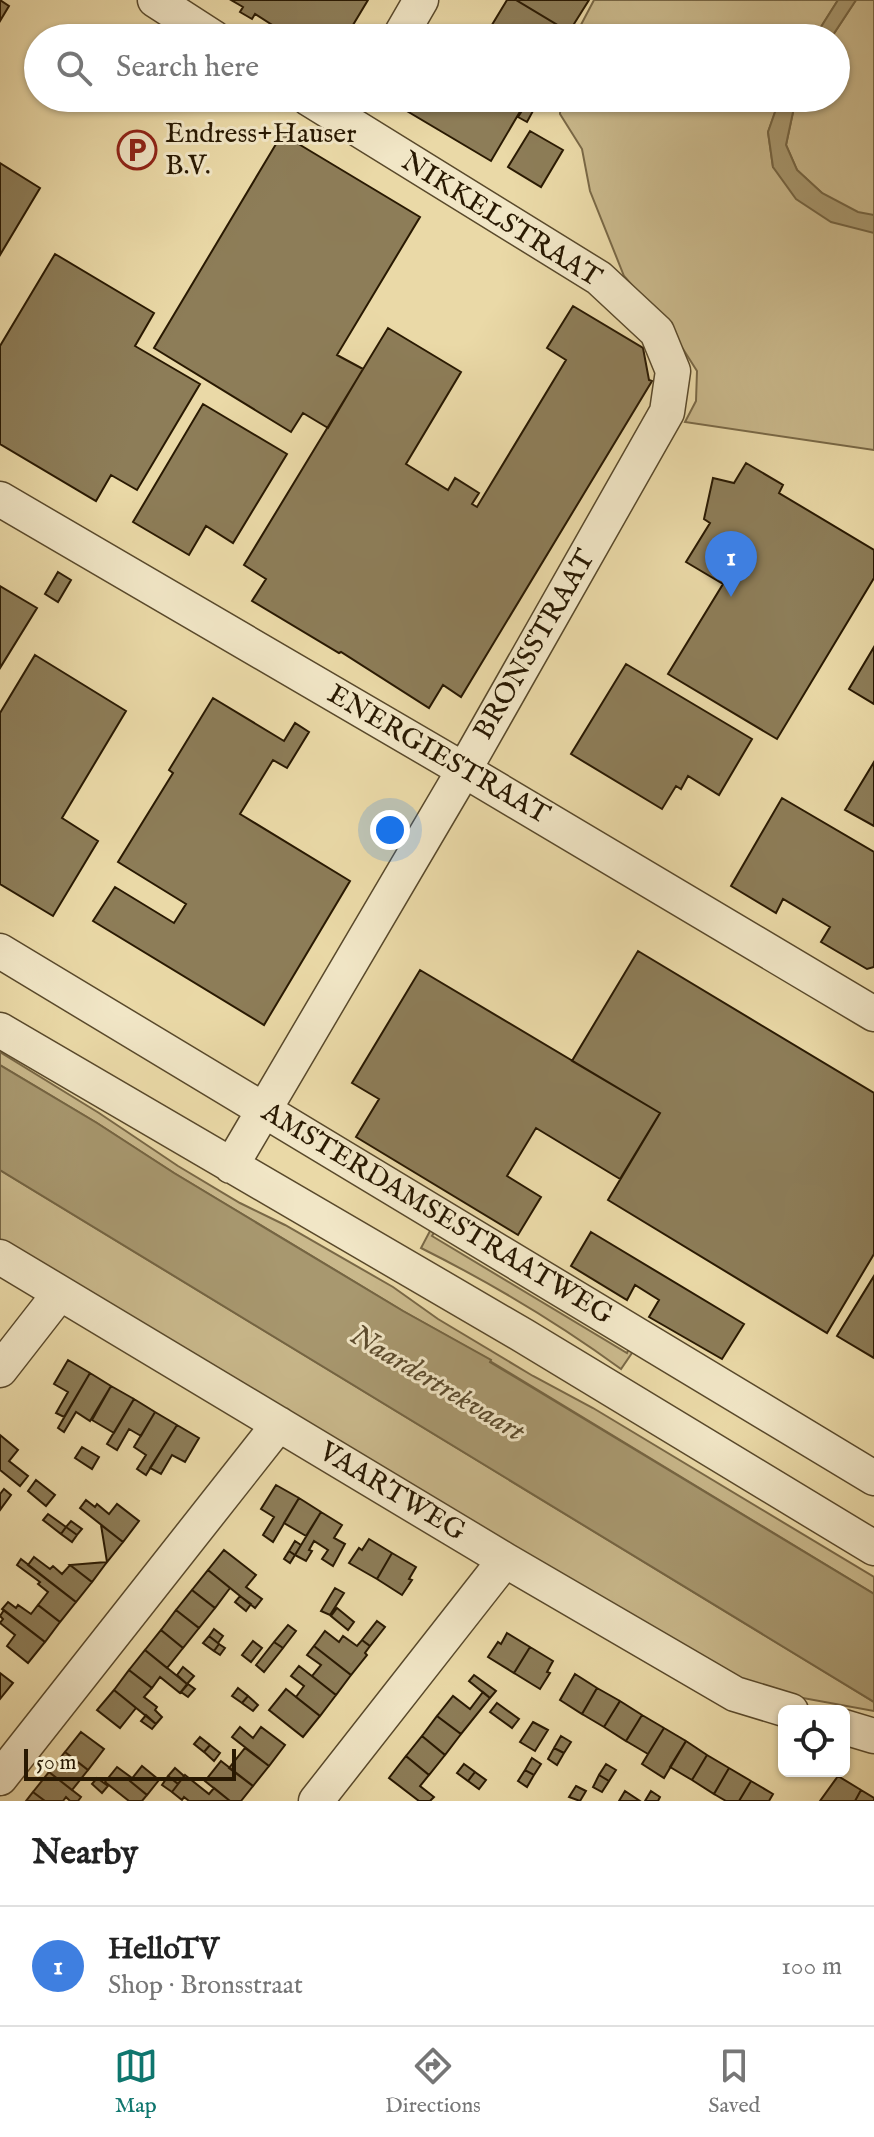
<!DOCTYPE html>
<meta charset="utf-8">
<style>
:root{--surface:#fff;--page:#f6f6f6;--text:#222;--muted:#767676;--line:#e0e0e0;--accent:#0f766e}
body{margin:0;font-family:"IM FELL English",serif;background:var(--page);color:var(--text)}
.controls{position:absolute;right:24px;bottom:24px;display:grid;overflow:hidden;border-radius:12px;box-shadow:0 2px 6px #0004}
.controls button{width:72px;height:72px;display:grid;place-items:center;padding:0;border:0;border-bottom:2px solid var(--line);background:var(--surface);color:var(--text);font:40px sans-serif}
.scale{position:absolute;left:24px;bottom:20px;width:212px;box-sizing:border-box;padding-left:8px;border:4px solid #291902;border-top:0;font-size:22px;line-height:28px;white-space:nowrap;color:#291902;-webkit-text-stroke:6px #f1e6c6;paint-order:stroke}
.you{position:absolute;left:390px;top:830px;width:28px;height:28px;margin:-20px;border:6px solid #fff;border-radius:50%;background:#1a73e8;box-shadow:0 0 0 12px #1a73e833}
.badge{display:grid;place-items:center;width:52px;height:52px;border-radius:50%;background:var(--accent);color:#fff;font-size:26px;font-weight:700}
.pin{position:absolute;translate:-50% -66px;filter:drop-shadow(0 2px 4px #0008)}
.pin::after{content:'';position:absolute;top:42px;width:28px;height:24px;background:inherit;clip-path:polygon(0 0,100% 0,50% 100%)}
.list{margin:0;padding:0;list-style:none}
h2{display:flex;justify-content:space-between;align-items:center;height:104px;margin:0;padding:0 32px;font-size:34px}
h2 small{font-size:26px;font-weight:400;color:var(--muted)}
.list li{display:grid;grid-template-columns:52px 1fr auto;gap:24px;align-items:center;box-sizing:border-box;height:120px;padding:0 32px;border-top:2px solid var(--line)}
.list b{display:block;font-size:30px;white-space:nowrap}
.list p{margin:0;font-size:26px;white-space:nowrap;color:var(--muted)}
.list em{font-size:26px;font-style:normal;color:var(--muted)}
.icon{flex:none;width:44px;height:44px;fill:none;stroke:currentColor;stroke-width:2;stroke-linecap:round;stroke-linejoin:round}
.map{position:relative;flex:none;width:874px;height:1801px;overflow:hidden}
.search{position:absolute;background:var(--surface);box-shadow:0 2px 6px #0004;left:24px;right:24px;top:24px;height:88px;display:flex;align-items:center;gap:20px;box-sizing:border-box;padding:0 28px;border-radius:44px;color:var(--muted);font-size:30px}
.sheet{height:224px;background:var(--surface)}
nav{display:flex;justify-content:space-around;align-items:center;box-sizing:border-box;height:112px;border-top:2px solid var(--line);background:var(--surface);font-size:22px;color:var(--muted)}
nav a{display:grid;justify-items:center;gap:4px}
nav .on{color:var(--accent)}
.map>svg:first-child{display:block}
.green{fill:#c9b88b;stroke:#796846;stroke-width:2}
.water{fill:#a8986f;stroke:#756543;stroke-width:2}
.building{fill:#8d7d58;stroke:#291902;stroke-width:2}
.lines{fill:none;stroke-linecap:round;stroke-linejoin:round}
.minor-casing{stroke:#59492b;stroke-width:37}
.minor{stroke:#f1e6c6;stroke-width:34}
.labels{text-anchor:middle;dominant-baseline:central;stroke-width:6;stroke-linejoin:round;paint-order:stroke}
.poi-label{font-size:28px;fill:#291902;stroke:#f1e6c6;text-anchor:start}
.street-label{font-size:28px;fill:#291902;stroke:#f1e6c6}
.water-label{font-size:30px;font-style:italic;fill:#5c4c2e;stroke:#f1e6c6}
</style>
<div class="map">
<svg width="874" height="1801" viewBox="0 0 874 1801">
<rect width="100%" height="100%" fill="#ead9a7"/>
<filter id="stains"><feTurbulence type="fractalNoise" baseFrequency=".0025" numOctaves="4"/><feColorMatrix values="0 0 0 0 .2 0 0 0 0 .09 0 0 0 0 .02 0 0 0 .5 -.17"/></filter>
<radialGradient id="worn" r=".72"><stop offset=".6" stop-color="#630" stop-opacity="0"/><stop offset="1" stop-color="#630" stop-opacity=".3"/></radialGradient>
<!-- green -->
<path class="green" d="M594,0H838L814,38H574Z
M856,0H874V450L685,422L696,401L697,371L671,330L624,276L590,191L582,149L560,114L561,98H780L768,132L773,167L822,193L797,170L786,145L796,98H836V38H831Z
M0,1052L99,1113L178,1166L240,1203L285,1225L393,1287L438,1319L533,1376L593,1408L874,1577V1594L490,1361V1360L403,1311L174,1173L97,1123L0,1065Z
M0,1170L874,1702V1711L792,1696L737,1680L0,1244Z
M431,1229L435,1231L432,1236L627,1353L629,1348L634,1350L621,1369C558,1323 491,1283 421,1248Z"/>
<!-- water -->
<path class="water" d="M838,0H856L831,38H814Z
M780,98H796L786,145L797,170L822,193L858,212L874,215V233L831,222L796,199L773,167L768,132Z
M0,1065L97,1123L174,1173L403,1311L491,1360L490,1362L874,1594V1702L0,1170Z"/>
<!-- building -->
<path class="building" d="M0,0L9,6L0,21Z
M231,0H368L353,25L370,36L369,38H283L277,34L280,30L255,14L252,19L240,12L243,7Z
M507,0H516L569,32L566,38H484Z
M516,0H589L569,32Z
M429,26L449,38H422Z
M385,98H528L491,161Z
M530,98H540L527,122L518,117Z
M530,131L563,150L541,187L508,167Z
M282,134L420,217L337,355L363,369L328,428L303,413L291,432L154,348Z
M0,163L40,188L0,255Z
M55,254L154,313L135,346L200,384L137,490L111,475L96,501L0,444V346Z
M573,306L643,348L649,380L652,381L461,697L443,685L429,708L341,652L339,653L252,601L266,579L244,565L388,328L461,372L406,464L448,490L455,478L479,493L472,504L477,507L566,360L547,348Z
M203,404L287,454L233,543L206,526L189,555L133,522Z
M746,463L783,485L779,493L874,550V578L777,739L668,674L723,584L686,562L710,523L704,519L713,478L734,483Z
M58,572L71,580L58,602L45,594Z
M0,586L37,608L0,668Z
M874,647V704L849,689Z
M35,655L126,711L62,818L98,841L53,916L0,884V713Z
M626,664L752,739L719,795L688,776L681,789L676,786L662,809L571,754Z
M213,698L284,741L295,723L309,732L287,768L273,760L240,814L350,881L264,1025L93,921L115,887L174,923L186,904L118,862L173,773L169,770Z
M874,762V826L845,810Z
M782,798L874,852V967L867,969L821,942L830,927L783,899L776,913L731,886Z
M638,951L874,1093V1254L827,1333L608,1200L660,1113L572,1061Z
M420,970L660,1113L620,1179L536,1128L507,1176L541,1197L518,1235L356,1137L379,1099L352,1083Z
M591,1232L744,1324L722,1359L649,1317L659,1300L635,1285L627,1300L571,1266Z
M874,1276V1358L837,1336Z
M68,1360L90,1373L64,1417L56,1413L68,1392L54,1384Z
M90,1373L111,1386L90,1421L76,1412L64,1432L58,1428Z
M111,1386L134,1399L114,1433L92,1420Z
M134,1399L155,1412L141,1436L129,1429L117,1450L107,1444Z
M155,1412L177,1425L146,1475L137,1469L146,1455L134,1447Z
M177,1425L199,1438L185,1462L172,1455L161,1474L150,1468Z
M0,1435L18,1450L9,1461L28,1476L20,1486L0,1470Z
M82,1447L99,1457L92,1469L75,1458Z
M36,1480L55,1495L46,1506L28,1491Z
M276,1485L299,1498L273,1542L263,1535L274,1517L261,1509Z
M4,1489L11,1495L0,1510V1494Z
M299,1498L321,1512L306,1536L284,1523Z
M86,1500L95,1507L97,1504L109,1514L117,1504L139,1521L123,1542L80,1508Z
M321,1512L342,1525L334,1538L345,1544L333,1566L322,1559L328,1550L314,1541L309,1550L312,1551L306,1561L295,1555Z
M48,1514L66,1527L61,1534L43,1520Z
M71,1521L82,1529L77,1535L66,1527Z
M101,1525L123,1542L107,1562Z
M66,1527L77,1535L72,1542L61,1534Z
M369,1539L392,1553L377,1579L349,1563L359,1548L362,1550Z
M295,1541L301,1545L295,1555L289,1551Z
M224,1550L256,1575L246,1587L262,1599L255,1608L208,1570Z
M289,1551L295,1555L290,1563L284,1559Z
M392,1553L416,1567L409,1579L412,1580L402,1595L377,1579Z
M34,1557L50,1569L53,1566L62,1574L70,1565L92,1582L76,1602L28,1565Z
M21,1559L76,1602L60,1622L38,1605L48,1592L38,1584L40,1582L17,1565Z
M107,1562L92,1582L70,1565Z
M208,1570L230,1588L215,1608L192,1590Z
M335,1588L344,1593L330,1615L321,1611Z
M192,1590L215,1608L199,1628L176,1610Z
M240,1596L251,1604L246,1611L235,1602Z
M8,1602L16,1608L18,1605L31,1614L38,1605L60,1622L45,1642L2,1609Z
M337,1608L354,1622L348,1630L331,1616Z
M4,1610L45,1642L28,1663L7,1646L15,1635L0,1623L3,1619L0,1616Z
M176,1610L199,1628L183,1648L161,1630Z
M377,1621L385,1627L370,1646L362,1640Z
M288,1625L296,1631L283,1648L274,1642Z
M214,1629L223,1636L218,1643L209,1636Z
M161,1630L183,1648L167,1668L145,1650Z
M325,1631L339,1642L343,1636L357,1646L362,1640L370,1646L365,1653L367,1655L351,1675L314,1646Z
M507,1633L530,1647L514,1673L488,1657L498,1642L501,1644Z
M209,1636L219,1644L214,1651L203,1643Z
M253,1641L262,1648L251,1662L242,1655Z
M274,1642L283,1648L264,1672L256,1665Z
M219,1644L225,1648L220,1655L214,1651Z
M314,1646L351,1675L336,1695L312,1676L321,1665L307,1655Z
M530,1647L553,1661L547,1672L550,1673L540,1689L514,1673Z
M145,1650L187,1684L180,1693L160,1677L152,1688L129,1670Z
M299,1666L336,1695L320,1716L296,1697L304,1686L291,1676Z
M183,1667L194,1676L187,1684L177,1675Z
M129,1670L152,1688L144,1697L157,1707L155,1710L162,1717L156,1724L114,1690Z
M0,1673L13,1683L0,1699Z
M575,1674L597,1688L582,1714L560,1700Z
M474,1675L496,1691L490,1698L469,1681Z
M188,1684L195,1689L188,1697L181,1692Z
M238,1688L248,1696L242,1703L232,1696Z
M597,1688L620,1701L604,1727L582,1714Z
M286,1689L320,1716L303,1737L269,1710Z
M114,1690L136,1708L120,1728L97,1710Z
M483,1692L490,1698L461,1734L437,1716L453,1696L470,1709Z
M248,1696L258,1705L253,1711L242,1703Z
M620,1701L642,1715L626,1741L604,1727Z
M497,1703L519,1719L512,1728L490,1712Z
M146,1715L156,1724L152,1729L141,1721Z
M642,1715L664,1728L648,1754L626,1741Z
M437,1716L461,1734L445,1755L422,1736Z
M533,1722L548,1730L535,1751L520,1742Z
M240,1727L253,1738L261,1727L285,1745L269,1766L232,1737Z
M664,1728L686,1741L664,1778L642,1764Z
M81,1732L104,1749L88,1770L65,1752Z
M422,1736L445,1755L429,1775L406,1756Z
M561,1736L571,1742L564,1753L554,1748Z
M200,1737L210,1745L204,1752L194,1744Z
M686,1741L707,1755L692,1780L670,1767Z
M210,1745L220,1753L214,1761L204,1752Z
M245,1748L269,1766L253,1786L229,1768Z
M554,1748L564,1753L557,1765L548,1759Z
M65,1752L88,1770L72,1790L49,1772Z
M707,1755L729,1768L714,1794L692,1780Z
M406,1756L429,1775L420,1786L434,1797L430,1801H419L389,1778Z
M532,1758L541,1764L534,1775L525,1770Z
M221,1761L253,1786L241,1801H230L205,1781Z
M464,1764L475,1772L468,1781L457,1773Z
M606,1764L616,1770L609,1781L599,1775Z
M142,1766L159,1780L147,1795L130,1781Z
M117,1767L132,1778L130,1781L147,1795L142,1801H129L105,1782Z
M175,1768L184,1776L178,1784L168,1776Z
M729,1768L751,1781L739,1801H726L714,1794Z
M525,1770L534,1775L527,1787L518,1781Z
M49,1772L81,1797L78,1801H70L66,1797L63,1801H45L33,1792Z
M475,1772L486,1780L479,1789L468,1781Z
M185,1775L209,1794L214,1788L230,1801H189L184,1797L182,1800L172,1792Z
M599,1775L609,1781L602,1792L593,1787Z
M168,1776L178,1784L172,1792L162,1785Z
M838,1776L861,1790L855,1801H820Z
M97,1778L108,1786L102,1793L92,1784Z
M751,1781L773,1794L769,1801H739Z
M576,1786L586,1791L580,1801L569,1797Z
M861,1790L874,1798V1801H855Z
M625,1791L640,1801H619Z
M651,1791L660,1797L658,1801H645Z
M33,1792L45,1801H26Z"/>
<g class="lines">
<defs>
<path id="minor" d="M155,0L214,38
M399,38L421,0
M0,499L464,770L874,1014
M0,951L874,1478
M0,1030L524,1336L874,1548
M231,1166L464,770L667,412L673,371L657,332L599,278L308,98
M0,1257L505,1560L735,1694L791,1711
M0,1370L60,1293
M844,1727L874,1736
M0,1778L279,1424
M316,1801L505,1560"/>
</defs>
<!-- minor casing -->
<use href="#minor" class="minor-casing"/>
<!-- minor -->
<use href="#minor" class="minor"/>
</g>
<!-- icons -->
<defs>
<symbol id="parking-ring" viewBox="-11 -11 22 22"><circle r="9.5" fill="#f1e6c6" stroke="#8f2418" stroke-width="1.5"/><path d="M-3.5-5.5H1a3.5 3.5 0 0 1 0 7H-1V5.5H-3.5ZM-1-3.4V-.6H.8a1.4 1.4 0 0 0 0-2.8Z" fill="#8f2418"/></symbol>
</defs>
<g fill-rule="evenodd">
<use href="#parking-ring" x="115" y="128" width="44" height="44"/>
</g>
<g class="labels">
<!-- poi labels -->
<g class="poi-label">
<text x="165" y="134">Endress+Hauser<tspan x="165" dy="32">B.V.</tspan></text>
</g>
<!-- street labels -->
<g class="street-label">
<text transform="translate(501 220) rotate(32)">NIKKELSTRAAT</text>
<text transform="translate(535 645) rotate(-60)">BRONSSTRAAT</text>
<text transform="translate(438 755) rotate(30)">ENERGIESTRAAT</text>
<text transform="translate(437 1214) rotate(31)">AMSTERDAMSESTRAATWEG</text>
<text transform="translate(392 1492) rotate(31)">VAARTWEG</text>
</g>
<!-- water labels -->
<g class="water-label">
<text transform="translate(437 1384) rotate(31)">Naardertrekvaart</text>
</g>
</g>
<rect width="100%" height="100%" filter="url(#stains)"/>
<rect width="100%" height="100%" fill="url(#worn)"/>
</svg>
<div class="controls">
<button><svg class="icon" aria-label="locate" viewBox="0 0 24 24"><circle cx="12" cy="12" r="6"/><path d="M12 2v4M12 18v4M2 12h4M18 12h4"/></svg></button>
</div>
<div class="scale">50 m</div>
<div class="you"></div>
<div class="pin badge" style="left:731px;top:597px;background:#3f7fe0">1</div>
<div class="search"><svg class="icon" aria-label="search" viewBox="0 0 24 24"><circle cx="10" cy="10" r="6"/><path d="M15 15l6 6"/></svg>Search here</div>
</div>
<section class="sheet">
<h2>Nearby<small></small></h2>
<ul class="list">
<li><span class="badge" style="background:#3f7fe0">1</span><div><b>HelloTV</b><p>Shop · Bronsstraat</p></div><em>100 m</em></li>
</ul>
</section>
<nav>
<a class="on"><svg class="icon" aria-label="map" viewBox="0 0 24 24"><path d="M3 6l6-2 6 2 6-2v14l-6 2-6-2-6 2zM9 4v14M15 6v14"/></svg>Map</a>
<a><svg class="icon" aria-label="directions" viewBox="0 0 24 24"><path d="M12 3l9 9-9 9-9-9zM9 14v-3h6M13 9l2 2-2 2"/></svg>Directions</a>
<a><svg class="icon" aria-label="saved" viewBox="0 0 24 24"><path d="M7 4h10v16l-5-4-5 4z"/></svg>Saved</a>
</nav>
